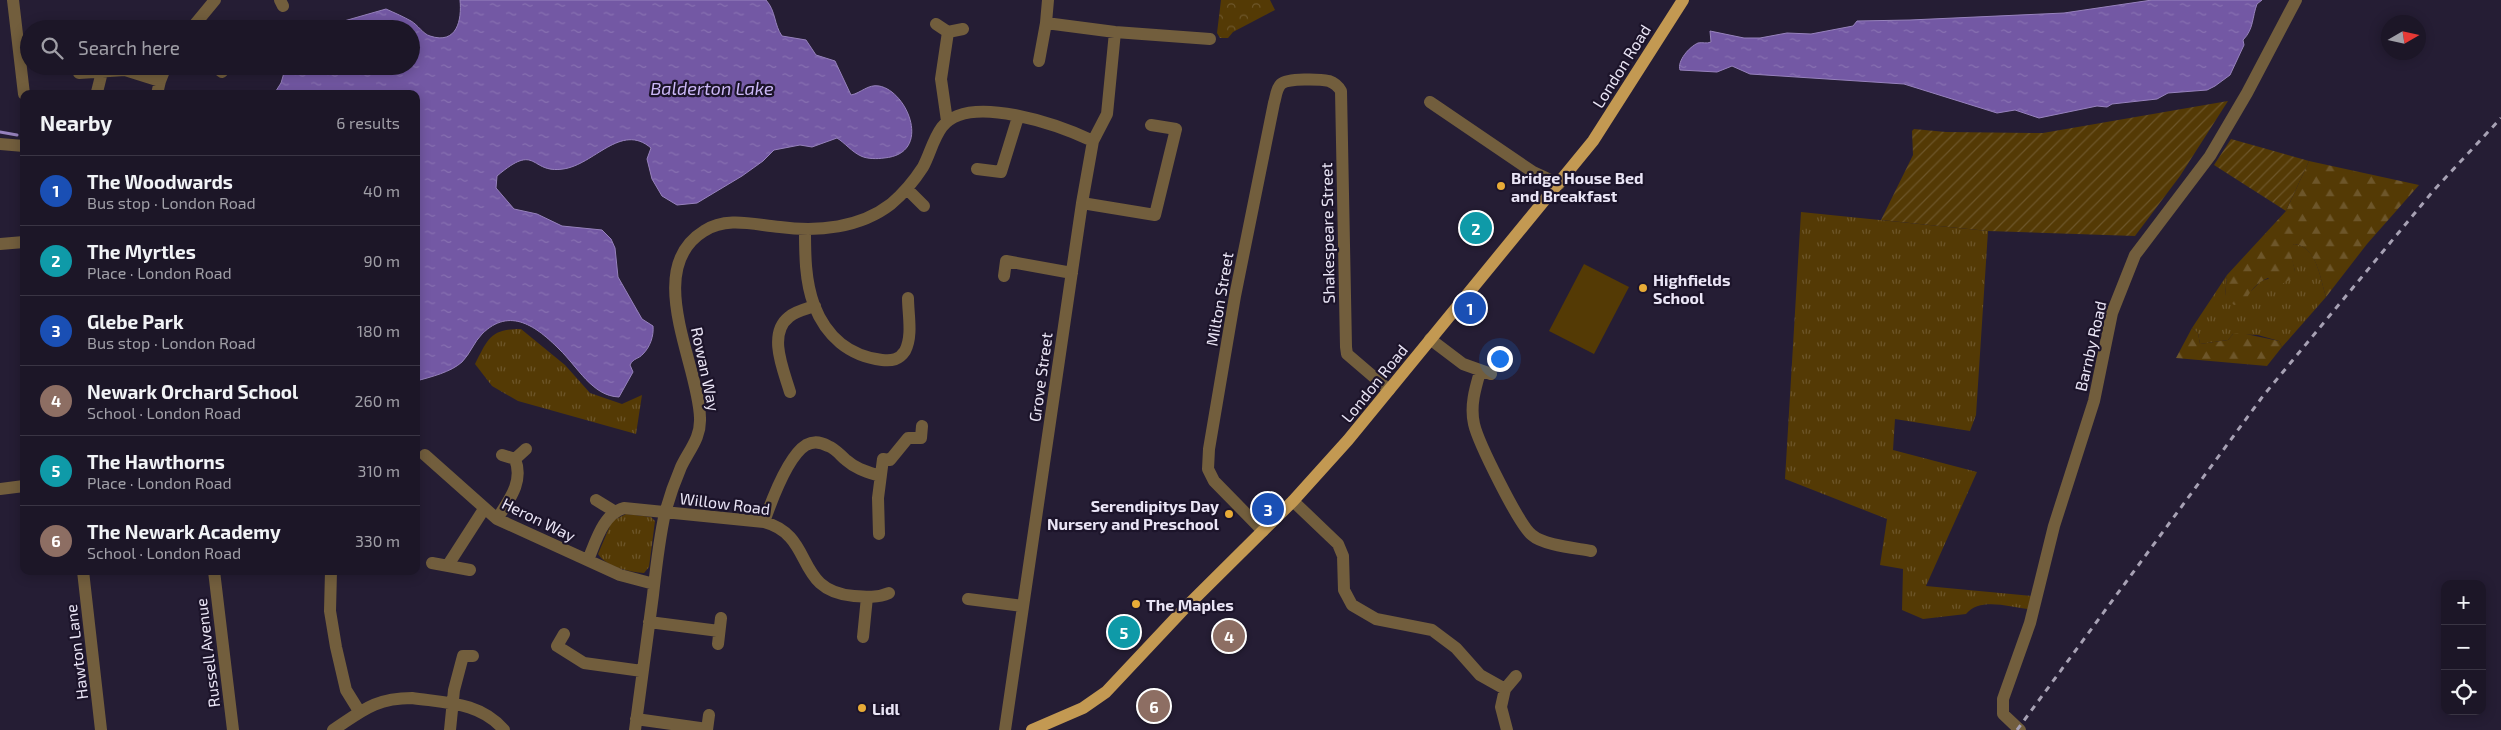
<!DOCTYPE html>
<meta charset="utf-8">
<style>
:root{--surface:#1c1627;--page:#251f2f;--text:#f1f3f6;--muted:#a09fa7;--line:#3a3544;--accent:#ea580c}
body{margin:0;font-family:"Exo 2",sans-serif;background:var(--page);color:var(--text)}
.controls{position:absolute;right:15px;bottom:15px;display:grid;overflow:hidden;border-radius:10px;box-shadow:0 2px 12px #0003}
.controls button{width:45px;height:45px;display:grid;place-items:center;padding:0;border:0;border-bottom:1px solid var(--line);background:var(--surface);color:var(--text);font:25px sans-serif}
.compass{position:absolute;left:2381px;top:15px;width:45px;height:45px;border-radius:50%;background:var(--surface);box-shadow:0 2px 12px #0003;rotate:81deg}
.you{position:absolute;left:1499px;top:358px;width:18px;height:18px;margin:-12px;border:4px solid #fff;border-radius:50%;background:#1a73e8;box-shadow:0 0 0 8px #1a73e833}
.badge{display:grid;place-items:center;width:32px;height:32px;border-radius:50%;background:var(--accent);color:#fff;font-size:16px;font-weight:700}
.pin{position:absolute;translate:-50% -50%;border:2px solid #fff;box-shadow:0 1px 5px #0006}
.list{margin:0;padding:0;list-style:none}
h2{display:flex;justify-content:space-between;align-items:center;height:65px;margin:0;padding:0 20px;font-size:21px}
h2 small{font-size:16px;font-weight:400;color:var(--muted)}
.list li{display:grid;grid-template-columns:32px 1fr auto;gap:15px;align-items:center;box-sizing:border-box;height:70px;padding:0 20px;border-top:1px solid var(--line)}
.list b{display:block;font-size:19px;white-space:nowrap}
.list p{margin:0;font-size:16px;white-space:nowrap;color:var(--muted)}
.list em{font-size:16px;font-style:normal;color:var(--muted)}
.icon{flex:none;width:28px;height:28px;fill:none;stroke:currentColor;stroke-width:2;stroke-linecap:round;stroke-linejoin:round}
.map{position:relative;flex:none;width:2501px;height:730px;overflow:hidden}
.search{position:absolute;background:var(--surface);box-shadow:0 2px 12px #0003;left:20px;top:20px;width:400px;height:55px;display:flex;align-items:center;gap:12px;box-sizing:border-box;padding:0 18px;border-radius:28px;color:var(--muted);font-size:19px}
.panel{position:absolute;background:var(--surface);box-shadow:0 2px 12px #0003;left:20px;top:90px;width:400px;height:485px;border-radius:10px}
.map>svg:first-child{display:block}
.grass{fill:url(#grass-tufts)}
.forest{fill:url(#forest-firs)}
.park{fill:url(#park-crowns)}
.garden{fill:url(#garden-furrows)}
.pitch{fill:#543a05}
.water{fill:url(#water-ripples);stroke:#9782bd}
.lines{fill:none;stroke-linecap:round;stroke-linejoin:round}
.stream{stroke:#9782bd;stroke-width:3}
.minor{stroke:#725e3d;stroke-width:12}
.major{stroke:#c39952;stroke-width:12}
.rail{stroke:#a7a1b4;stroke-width:3;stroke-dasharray:6 6;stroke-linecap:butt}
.poi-dot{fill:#e8ab37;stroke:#1c142a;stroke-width:2}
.labels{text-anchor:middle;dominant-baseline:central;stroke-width:4.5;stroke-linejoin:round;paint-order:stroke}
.street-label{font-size:16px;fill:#eae5f6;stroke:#1c142a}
.poi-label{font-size:16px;font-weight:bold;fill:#eae5f6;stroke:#1c142a;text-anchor:start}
.water-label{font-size:18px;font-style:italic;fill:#ccb8f7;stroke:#1c142a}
</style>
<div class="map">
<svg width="2501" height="730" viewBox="0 0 2501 730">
<defs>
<pattern id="grass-tufts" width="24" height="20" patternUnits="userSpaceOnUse" patternTransform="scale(1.25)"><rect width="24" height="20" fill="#543a05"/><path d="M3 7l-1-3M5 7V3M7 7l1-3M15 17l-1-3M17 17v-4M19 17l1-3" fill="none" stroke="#6d562a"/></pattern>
<pattern id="forest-firs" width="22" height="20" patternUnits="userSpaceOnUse" patternTransform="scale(1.25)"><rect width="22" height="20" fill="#543a05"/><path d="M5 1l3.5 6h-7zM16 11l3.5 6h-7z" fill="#6d562a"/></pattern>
<pattern id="park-crowns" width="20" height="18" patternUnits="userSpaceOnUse" patternTransform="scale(1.25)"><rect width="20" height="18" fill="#543a05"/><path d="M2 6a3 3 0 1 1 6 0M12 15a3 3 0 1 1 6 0" fill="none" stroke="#6d562a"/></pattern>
<pattern id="garden-furrows" width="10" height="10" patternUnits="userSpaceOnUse" patternTransform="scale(1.25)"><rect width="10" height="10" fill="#543a05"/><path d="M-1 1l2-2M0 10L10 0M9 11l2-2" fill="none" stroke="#6d562a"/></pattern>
<pattern id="water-ripples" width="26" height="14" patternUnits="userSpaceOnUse" patternTransform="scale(1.25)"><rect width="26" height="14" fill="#7358a4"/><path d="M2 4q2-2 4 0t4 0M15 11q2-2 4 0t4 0" fill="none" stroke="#8770b1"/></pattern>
</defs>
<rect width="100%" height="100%" fill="#251d34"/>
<!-- grass -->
<path class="grass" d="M1801,212L1988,231L1976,415L1970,431L1895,419L1893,450L1977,472L1926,586L2032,596L2028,609C2009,607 1980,597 1966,614L1923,619L1902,610L1903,569L1880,565L1887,519L1785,479Z
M2294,244C2317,246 2320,278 2326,297L2282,347L2279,341L2258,335L2233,334L2228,340L2200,344L2198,333L2192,328L2227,275L2225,296L2251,291L2261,281L2295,271L2289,250Z
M521,329L565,365L590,393L622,404L642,395L636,434L518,401L492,386L475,364C488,339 490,329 521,329Z
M626,514L651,517L655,521L649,567L644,573C630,572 606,567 598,554L612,521Z"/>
<!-- forest -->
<path class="forest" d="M2309,161L2419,185L2367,244L2326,297C2320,279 2317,246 2294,244L2290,250L2295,271L2290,280L2277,286L2268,278C2256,283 2250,291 2245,302L2234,305L2225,296L2227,275L2286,211Z
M2192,328L2198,333L2200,344L2228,340L2233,334L2241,333L2279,341L2282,347L2267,366L2176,358Z"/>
<!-- park -->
<path class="park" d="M1221,0H1270L1275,10L1233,32L1228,38H1220L1217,33Z"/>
<!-- garden -->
<path class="garden" d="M2228,101L2180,176L2135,236L1988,231L1881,220L1913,155L1912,131L1914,129L1946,132L2043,133Z
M2231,139L2309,161L2286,211L2214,165Z"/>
<!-- pitch -->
<path class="pitch" d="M1584,264L1629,287L1594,354L1549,331Z"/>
<!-- water -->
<path class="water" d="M460,0H766C776,11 774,25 782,36L806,40L816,55L835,61L851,95C861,93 868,84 879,86C908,91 933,154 884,158C877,159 867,159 861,156C852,152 845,143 837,138L812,147L800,145L774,150L763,161L742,176L697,203L677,205L662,196L652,179L647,159L651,148C621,122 594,165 563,169C529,174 538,141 497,176L496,188L514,209L537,214L562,226L602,230L611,239L615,248L618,277L642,319L653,326C654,336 650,347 643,354C639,359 633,358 630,365L633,372L619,397C592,396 578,367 559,349C537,327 510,306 482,334C474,342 470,354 462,362C451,372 431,377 416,381V94H274L281,83L286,66H411V29H316L386,9C395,13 404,17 411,21C418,25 423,34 430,36C457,45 462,20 460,0Z
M2152,0H2262L2257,4C2252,17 2254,29 2243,40L2244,45L2230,75L2215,86L2207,90L2168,93L2157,99L2112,104L2107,107L2097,106L2039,118L2015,110L1997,113L1904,84L1750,74L1732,66L1717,72L1680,70C1677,61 1689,47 1698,43C1702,42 1707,44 1711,42L1710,31L1744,38H1760L1787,33L1811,34L1853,26L1857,21L1910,20L2064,13Z"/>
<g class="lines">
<!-- stream -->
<path class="stream" d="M0,132L17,135"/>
<!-- minor -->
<path class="minor" d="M13,0L24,94
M280,0L283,6
M1046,23L1048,0
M936,24L948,32L963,29
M191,29L215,0
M1039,61L1046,23L1115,32L1210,39
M214,66L222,72
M79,73L125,70L160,81
M97,92L102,72
M157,94L160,81L166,66
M1430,102L1533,172L1559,184
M947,121L941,79L948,32
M0,144L24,146
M977,169L1001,172L1018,117
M907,189L924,206
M1082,203L1155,215L1176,129L1151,125
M805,229C805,254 805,281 814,305C826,336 849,356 882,360C892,361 899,360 905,351C913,336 908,314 908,298
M0,244L24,242
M1004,276L1006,261L1072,273
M1430,339L1463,364L1491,374
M1480,372C1475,389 1470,406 1474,424C1478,442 1519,525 1532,535C1543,545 1575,548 1591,551
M790,392C784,371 767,334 789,317C796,311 806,309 815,306
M425,455L497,519L620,575L654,584
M515,459L526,449
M0,489L24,486
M596,500L614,511
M1293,501L1338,544L1343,556L1344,590L1352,605L1376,619L1432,630L1456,648L1480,675L1505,689L1501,707L1507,730
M497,519C509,500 524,482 515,459L502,455
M764,522C771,502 788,456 806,445C813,441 821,442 828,446C836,449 840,455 846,460C856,469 868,472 880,476
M1263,531L1214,481L1208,469L1209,449L1235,296L1274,103C1276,97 1276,89 1281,84C1288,78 1320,79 1329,81C1335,83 1338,86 1341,91L1346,347L1347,354L1389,390
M879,534L878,498L883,459L890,460L908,438H921L922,426
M588,560C596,541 603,514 624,508L764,522C816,536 793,591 854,596C866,597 878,598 889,593
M432,563L470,570
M448,565L484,509
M83,571L101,730
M214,571L233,730
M331,571L330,611L336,647L346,690L359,711
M968,599L1023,606
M649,622L719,631
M564,634L557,646L584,663L642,671
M863,637L867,597
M718,644L721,618
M1505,689L1516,676
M636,719L707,729
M333,730C362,711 375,698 412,698C446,703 480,702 504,730
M450,730L454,690L463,656H473
M635,730C641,685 647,640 653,595C656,568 659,540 665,513C669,498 675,481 681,467C689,450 701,438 700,418C699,365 642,269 704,231C727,216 755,225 780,227C818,232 860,228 891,204C904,193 914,181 923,167C930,154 933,139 942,127C969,92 1061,126 1093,141
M707,730L709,715
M1005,730L1082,203L1093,141L1107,114L1115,32
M2020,730L2003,714V699L2030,623L2054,526L2094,401L2112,313L2135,255L2210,156L2247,93L2296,0"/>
<!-- major -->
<path class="major" d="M1032,730L1083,708L1106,692L1184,609L1293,501L1348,440L1593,141L1683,0"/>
<!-- rail -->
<path class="rail" d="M2017,730L2263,396L2434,190L2501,118"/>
</g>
<!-- markers -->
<g class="poi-dot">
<circle cx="1501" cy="186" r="5"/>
<circle cx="1643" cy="288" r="5"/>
<circle cx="1229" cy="514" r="5"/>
<circle cx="1136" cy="604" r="5"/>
<circle cx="862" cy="708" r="5"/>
</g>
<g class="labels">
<!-- street labels -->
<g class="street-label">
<text transform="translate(1621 66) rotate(-58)">London Road</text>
<text transform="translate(1327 233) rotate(-91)">Shakespeare Street</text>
<text transform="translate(1219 299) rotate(-80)">Milton Street</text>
<text transform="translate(2090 346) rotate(-77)">Barnby Road</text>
<text transform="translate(706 369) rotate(78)">Rowan Way</text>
<text transform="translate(1040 377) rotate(-82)">Grove Street</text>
<text transform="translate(1374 383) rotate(-51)">London Road</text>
<text transform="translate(725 503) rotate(7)">Willow Road</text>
<text transform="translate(539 519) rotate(26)">Heron Way</text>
<text transform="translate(76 652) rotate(-97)">Hawton Lane</text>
<text transform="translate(207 653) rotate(-97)">Russell Avenue</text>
</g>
<!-- poi labels -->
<g class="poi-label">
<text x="1511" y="177">Bridge House Bed<tspan x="1511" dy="18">and Breakfast</tspan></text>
<text x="1653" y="279">Highfields<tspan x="1653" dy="18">School</tspan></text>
<text x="1219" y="505" text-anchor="end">Serendipitys Day<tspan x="1219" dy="18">Nursery and Preschool</tspan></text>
<text x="1146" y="604">The Maples</text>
<text x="872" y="708">Lidl</text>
</g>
<!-- water labels -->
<g class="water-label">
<text x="712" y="88">Balderton Lake</text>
</g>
</g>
</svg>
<div class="controls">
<button>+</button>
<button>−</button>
<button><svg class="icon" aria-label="locate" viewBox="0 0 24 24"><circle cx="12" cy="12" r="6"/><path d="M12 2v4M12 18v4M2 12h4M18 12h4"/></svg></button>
</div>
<svg class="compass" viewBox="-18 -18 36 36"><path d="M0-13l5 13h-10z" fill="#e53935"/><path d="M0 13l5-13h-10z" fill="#a09fa7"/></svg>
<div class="you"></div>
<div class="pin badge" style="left:1470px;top:308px;background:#1a4fb4">1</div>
<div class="pin badge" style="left:1476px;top:228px;background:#0f9aa8">2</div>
<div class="pin badge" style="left:1268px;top:509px;background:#1a4fb4">3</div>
<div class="pin badge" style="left:1229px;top:636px;background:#8d6e63">4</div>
<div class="pin badge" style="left:1124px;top:632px;background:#0f9aa8">5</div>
<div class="pin badge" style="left:1154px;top:706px;background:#8d6e63">6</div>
<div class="search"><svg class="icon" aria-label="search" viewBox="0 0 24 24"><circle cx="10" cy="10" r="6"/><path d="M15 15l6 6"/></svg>Search here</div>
<section class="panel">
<h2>Nearby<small>6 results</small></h2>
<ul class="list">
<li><span class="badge" style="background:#1a4fb4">1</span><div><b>The Woodwards</b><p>Bus stop · London Road</p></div><em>40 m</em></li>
<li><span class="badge" style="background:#0f9aa8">2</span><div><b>The Myrtles</b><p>Place · London Road</p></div><em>90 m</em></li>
<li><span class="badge" style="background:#1a4fb4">3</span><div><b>Glebe Park</b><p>Bus stop · London Road</p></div><em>180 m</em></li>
<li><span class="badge" style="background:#8d6e63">4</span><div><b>Newark Orchard School</b><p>School · London Road</p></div><em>260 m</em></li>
<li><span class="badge" style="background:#0f9aa8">5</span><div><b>The Hawthorns</b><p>Place · London Road</p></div><em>310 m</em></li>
<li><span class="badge" style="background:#8d6e63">6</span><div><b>The Newark Academy</b><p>School · London Road</p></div><em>330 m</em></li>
</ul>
</section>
</div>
